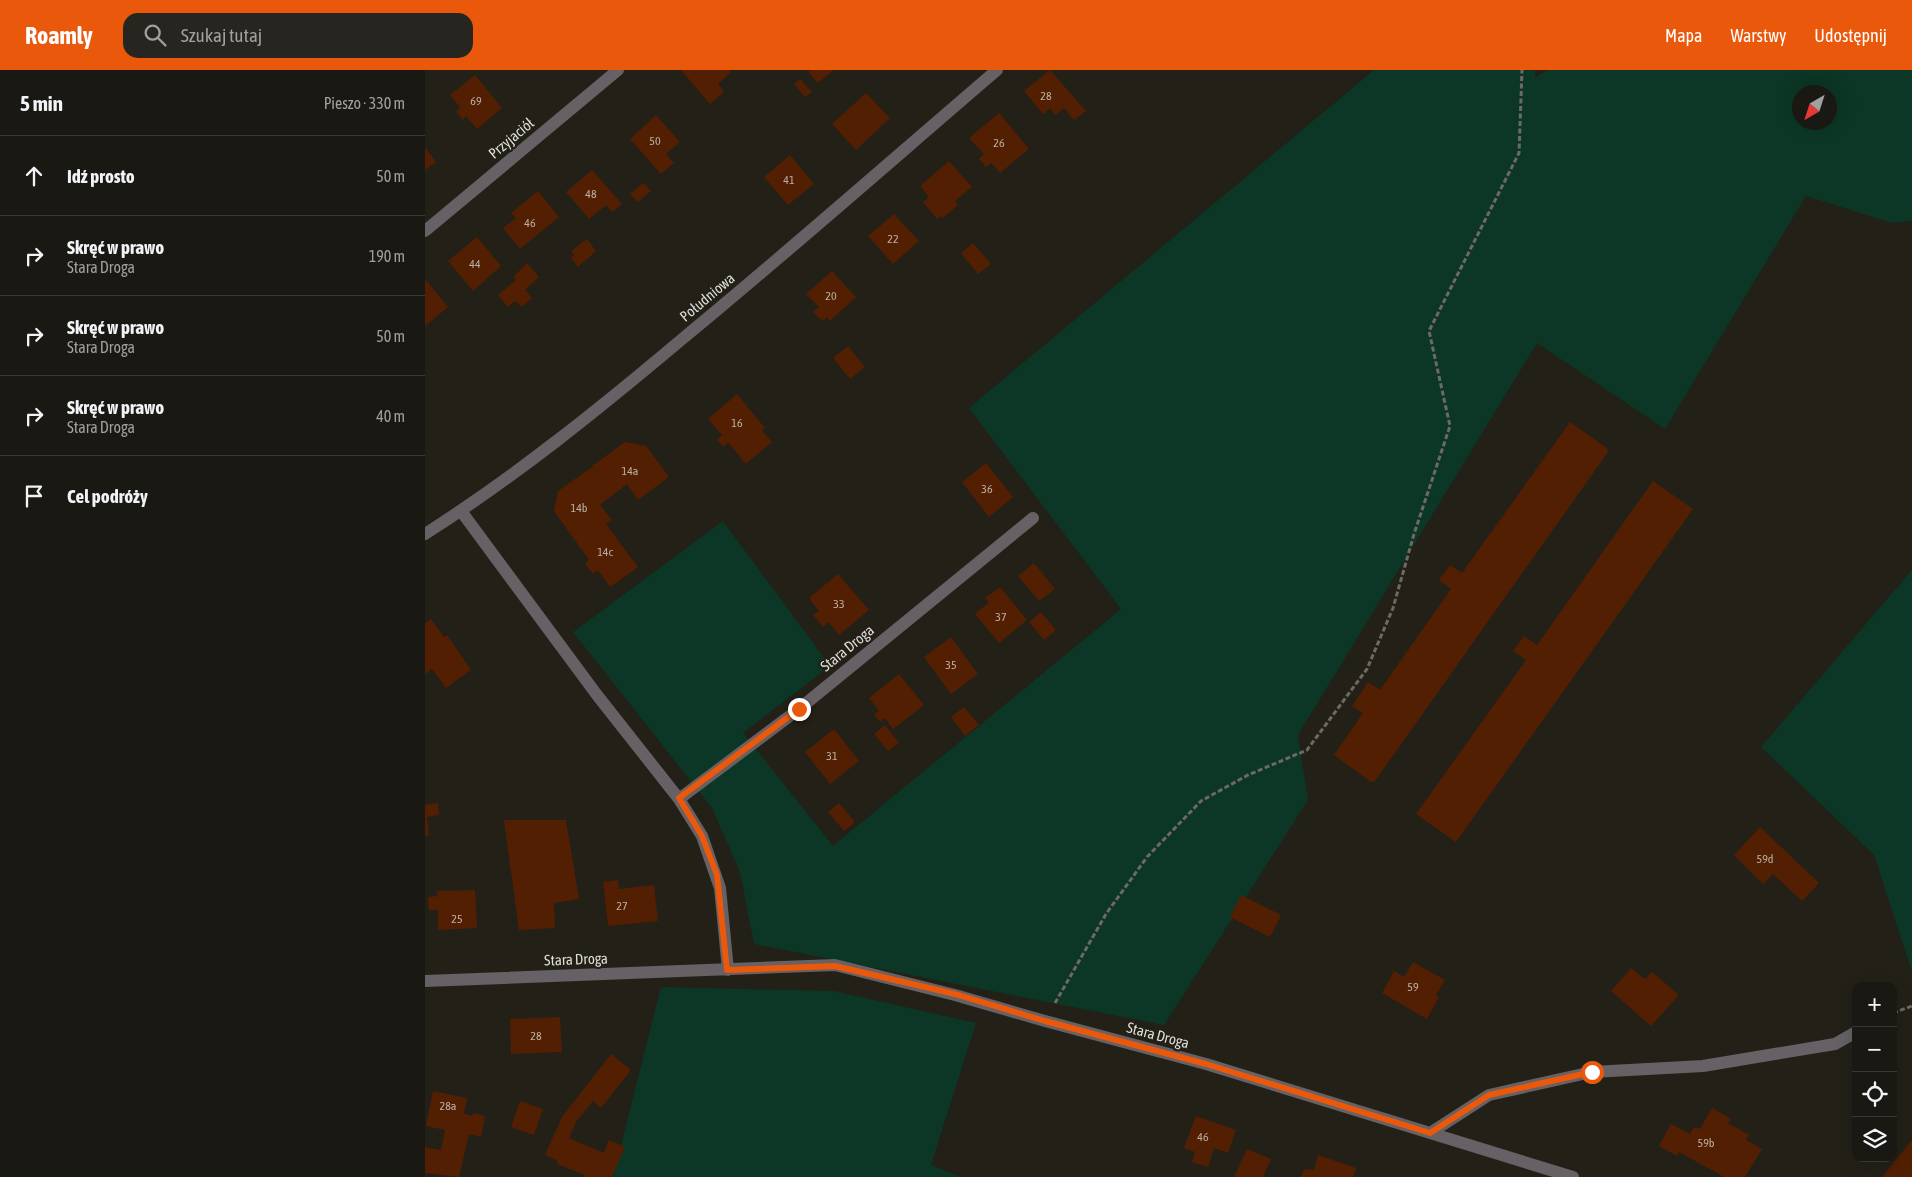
<!DOCTYPE html>
<html lang="pl">
<meta charset="utf-8">
<style>
:root{--surface:#1a1812;--page:#272520;--text:#f1f3f6;--muted:#9fa09f;--line:#383732;--accent:#ea580c}
body{margin:0;font-family:"Asap Condensed",sans-serif;background:var(--page);color:var(--text)}
.controls{position:absolute;right:15px;bottom:15px;display:grid;overflow:hidden;border-radius:10px;box-shadow:0 5px 20px #0002}
.controls button{width:45px;height:45px;display:grid;place-items:center;padding:0;border:0;border-bottom:1px solid var(--line);background:var(--surface);color:var(--text);font:25px sans-serif}
.compass{position:absolute;left:1367px;top:15px;width:45px;height:45px;border-radius:50%;background:var(--surface);box-shadow:0 5px 20px #0002;rotate:219deg}
.stop{position:absolute;width:15px;height:15px;margin:-11px;border:4px solid #ea580c;border-radius:50%;background:#fff}
.stop.end{background:#ea580c;border-color:#fff;box-shadow:0 1px 5px #0008}
.list{margin:0;padding:0;list-style:none}
h2{display:flex;justify-content:space-between;align-items:center;height:65px;margin:0;padding:0 20px;font-size:21px}
h2 small{font-size:16px;font-weight:400;color:var(--muted)}
.list li{display:grid;grid-template-columns:32px 1fr auto;gap:15px;align-items:center;box-sizing:border-box;height:80px;padding:0 20px;border-top:1px solid var(--line)}
.list b{display:block;font-size:19px;white-space:nowrap}
.list p{margin:0;font-size:16px;white-space:nowrap;color:var(--muted)}
.list em{font-size:16px;font-style:normal;color:var(--muted)}
.icon{flex:none;width:28px;height:28px;fill:none;stroke:currentColor;stroke-width:2;stroke-linecap:round;stroke-linejoin:round}
.map{position:relative;flex:none;width:1487px;height:1107px;overflow:hidden}
header{display:flex;align-items:center;gap:30px;box-sizing:border-box;height:70px;padding:0 25px;background:var(--accent);color:#fff}
header strong{font-size:24px}
nav{display:flex;gap:28px;margin-inline-start:auto;font-size:18px}
.search{width:350px;height:45px;background:var(--page);display:flex;align-items:center;gap:12px;box-sizing:border-box;padding:0 18px;border-radius:15px;color:var(--muted);font-size:19px}
main{display:flex}
aside{flex:1;background:var(--surface)}
.map>svg:first-child{display:block}
.green{fill:#0c3625;fill-rule:evenodd}
.building{fill:#521f02}
.lines{fill:none;stroke-linecap:round;stroke-linejoin:round}
.path{stroke:#6c6a62;stroke-width:3;stroke-dasharray:5 2.5;stroke-linecap:butt}
.minor{stroke:#656165;stroke-width:12}
.route{stroke:#ea580c;stroke-width:6}
.labels{text-anchor:middle;dominant-baseline:central;stroke-width:4.5;stroke-linejoin:round;paint-order:stroke}
.number-label{font-size:12px;fill:#bcaea2}
.street-label{font-size:15px;fill:#dfded8;stroke:#232018}
</style>
<header>
<strong>Roamly</strong>
<div class="search"><svg class="icon" aria-label="search" viewBox="0 0 24 24"><circle cx="10" cy="10" r="6"/><path d="M15 15l6 6"/></svg>Szukaj tutaj</div>
<nav><a>Mapa</a><a>Warstwy</a><a>Udostępnij</a></nav>
</header>
<main>
<aside>
<h2>5 min<small>Pieszo · 330 m</small></h2>
<ul class="list">
<li><svg class="icon" aria-label="ahead" viewBox="0 0 24 24"><path d="M12 20V5M6 11l6-6 6 6"/></svg><div><b>Idź prosto</b></div><em>50 m</em></li>
<li><svg class="icon" aria-label="right" viewBox="0 0 24 24"><path d="M7 20v-9h11M14 6l5 5-5 5"/></svg><div><b>Skręć w prawo</b><p>Stara Droga</p></div><em>190 m</em></li>
<li><svg class="icon" aria-label="right" viewBox="0 0 24 24"><path d="M7 20v-9h11M14 6l5 5-5 5"/></svg><div><b>Skręć w prawo</b><p>Stara Droga</p></div><em>50 m</em></li>
<li><svg class="icon" aria-label="right" viewBox="0 0 24 24"><path d="M7 20v-9h11M14 6l5 5-5 5"/></svg><div><b>Skręć w prawo</b><p>Stara Droga</p></div><em>40 m</em></li>
<li><svg class="icon" aria-label="arrive" viewBox="0 0 24 24"><path d="M6 21V4h12l-3 4 3 4H6"/></svg><div><b>Cel podróży</b></div></li>
</ul>
</aside>
<div class="map">
<svg width="1487" height="1107" viewBox="0 0 1487 1107">
<rect width="100%" height="100%" fill="#232018"/>
<!-- green -->
<path class="green" d="M949,0H1110V8L1122,0H1487V151L1467,153L1381,126L1240,359L1112,273L873,665L883,730L739,955L329,874L315,802L287,738L148,562L298,451L405,596L318,663L408,776L696,539L544,338ZM1374,22H1404V52H1374Z
M1487,500V902L1449,785L1336,677Z
M236,917L409,921L551,953L506,1095L535,1107H188Z"/>
<!-- building -->
<path class="building" d="M256,0H304L306,2L293,14L299,22L285,34Z
M385,0H409L393,13L383,2Z
M625,0L661,41L649,50L639,38L630,45L625,38L618,44L599,21Z
M50,5L77,38L52,59L41,46L38,50L31,42L35,37L25,25Z
M375,9L387,22L380,27L369,14Z
M441,23L465,48L431,80L407,54Z
M574,43L604,79L575,103L566,93L561,97L554,89L559,84L544,68Z
M231,45L255,72L241,84L249,93L236,104L205,69Z
M0,77L11,92L0,100Z
M365,85L389,114L363,135L339,107Z
M524,91L547,117L530,131L533,135L518,148L516,146L512,149L498,132L504,127L495,116Z
M167,100L197,134L187,142L181,135L164,149L141,122Z
M218,113L226,121L213,132L205,124Z
M113,121L134,147L95,179L78,158L91,148L86,143Z
M469,144L494,171L468,194L443,166Z
M52,167L76,196L48,221L23,191Z
M162,169L171,181L153,197L146,188L149,185L146,181Z
M548,173L566,194L553,204L536,183Z
M102,193L114,207L100,220L107,228L97,237L90,231L83,237L73,225L91,210L88,207Z
M407,201L431,227L405,251L402,247L397,251L388,242L394,237L381,224Z
M0,209L23,237L0,256Z
M423,276L440,297L425,309L408,288Z
M312,324L340,358L337,360L347,372L321,394L303,372L299,377L292,370L297,365L283,349Z
M1145,352L1182,378L1183,382L950,711L946,712L909,685L938,643L927,636L943,612L955,620L1026,519L1014,510L1025,495L1037,503Z
M200,372L221,376L244,407L213,430L202,414L175,435L187,450L181,454L213,497L185,517L173,500L168,504L160,494L164,490L129,441L133,421L167,397L174,405L167,396Z
M561,393L588,427L564,447L537,412Z
M1228,411L1268,439L1031,772L991,744L1101,590L1088,581L1099,566L1112,575Z
M609,493L630,519L614,531L593,506Z
M413,504L444,540L414,565L404,552L398,557L388,545L394,541L384,528Z
M575,517L602,550L574,573L550,544L564,532L560,528Z
M616,542L631,560L619,570L604,552Z
M6,549L19,567L22,565L46,600L21,618L7,599L0,604V553Z
M526,567L553,604L526,624L499,587Z
M474,604L499,635L468,659L460,648L455,652L449,644L454,641L444,628Z
M539,637L554,655L540,666L526,647Z
M460,655L474,673L463,681L449,664Z
M409,659L434,691L405,714L380,682Z
M13,733L14,745L2,747L4,765L0,766V735Z
M414,733L430,752L419,761L403,742Z
M79,750H141L154,829L129,833L130,858L94,860Z
M1335,757L1394,813L1377,831L1348,804L1338,814L1309,785Z
M193,810L194,819L229,815L233,851L183,856L178,812Z
M50,820L52,858L13,860V840H4L3,827L12,826V821Z
M816,825L856,845L845,867L805,847Z
M988,892L1020,910L1011,925L1014,927L1002,949L957,923L969,901L979,907Z
M1206,898L1220,909L1227,902L1254,925L1226,956L1186,921Z
M135,947L137,982L86,984L85,949Z
M186,984L206,1000L176,1038L168,1031L151,1052L144,1068L179,1083L184,1070L200,1077L187,1107H159L160,1105L132,1094L133,1091L120,1085L137,1047Z
M8,1021L42,1028L39,1044L48,1046V1043L60,1046L56,1067L44,1064L34,1107L0,1103V1077L16,1080L20,1060L1,1056Z
M95,1031L118,1039L109,1065L86,1057Z
M1287,1038L1306,1049L1303,1053L1324,1065L1321,1070L1337,1079L1320,1107H1299L1254,1082L1252,1086L1234,1076L1246,1054L1265,1064L1269,1057L1275,1059Z
M771,1046L811,1060L803,1083L789,1078L783,1097L767,1092L770,1082L759,1078Z
M1487,1070V1107H1457Z
M822,1079L846,1089L838,1107H809Z
M893,1085L931,1098L928,1107H876L879,1099L889,1100Z"/>
<g class="lines">
<!-- path -->
<path class="path" d="M630,933L681,844L722,787L776,731L823,705L882,680L942,599L968,538L989,464L1025,356L1004,261L1094,83L1097,0
M1468,943L1487,936"/>
<!-- minor -->
<path class="minor" d="M0,161L193,0
M36,441L172,625L254,729L277,766L295,818L303,900
M0,464C91,406 174,339 256,270C363,182 467,90 572,0
M254,729L374,639L608,448
M0,911L410,895L530,925L620,951L781,994L1148,1107
M1005,1063L1064,1025L1167,1002L1278,996L1410,974L1431,962"/>
</g>
<g class="lines">
<!-- route -->
<path class="route" d="M374,639L254,728L277,766L292,805L302,900L410,896L530,924L620,951L781,994L1005,1063L1064,1025L1167,1002"/>
</g>
<g class="labels">
<!-- number labels -->
<g class="number-label">
<text x="621" y="26">28</text>
<text x="51" y="31">69</text>
<text x="230" y="71">50</text>
<text x="574" y="73">26</text>
<text x="364" y="110">41</text>
<text x="166" y="124">48</text>
<text x="105" y="153">46</text>
<text x="468" y="169">22</text>
<text x="50" y="194">44</text>
<text x="406" y="226">20</text>
<text x="312" y="353">16</text>
<text x="205" y="401">14a</text>
<text x="562" y="419">36</text>
<text x="154" y="438">14b</text>
<text x="180" y="482">14c</text>
<text x="414" y="534">33</text>
<text x="576" y="547">37</text>
<text x="526" y="595">35</text>
<text x="407" y="686">31</text>
<text x="1340" y="789">59d</text>
<text x="197" y="836">27</text>
<text x="32" y="849">25</text>
<text x="988" y="917">59</text>
<text x="111" y="966">28</text>
<text x="23" y="1036">28a</text>
<text x="778" y="1067">46</text>
<text x="1281" y="1073">59b</text>
</g>
<!-- street labels -->
<g class="street-label">
<text transform="translate(86 68) rotate(-40)">Przyjaciół</text>
<text transform="translate(282 227) rotate(-40)">Południowa</text>
<text transform="translate(422 578) rotate(-39)">Stara Droga</text>
<text transform="translate(151 889) rotate(-2)">Stara Droga</text>
<text transform="translate(733 965) rotate(15)">Stara Droga</text>
</g>
</g>
</svg>
<div class="controls">
<button>+</button>
<button>−</button>
<button><svg class="icon" aria-label="locate" viewBox="0 0 24 24"><circle cx="12" cy="12" r="6"/><path d="M12 2v4M12 18v4M2 12h4M18 12h4"/></svg></button>
<button><svg class="icon" aria-label="layers" viewBox="0 0 24 24"><path d="M12 4l9 5-9 5-9-5zM3 14l9 5 9-5"/></svg></button>
</div>
<svg class="compass" viewBox="-18 -18 36 36"><path d="M0-13l5 13h-10z" fill="#e53935"/><path d="M0 13l5-13h-10z" fill="#9fa09f"/></svg>
<div class="stop" style="left:1167px;top:1002px"></div>
<div class="stop end" style="left:374px;top:639px"></div>
</div>
</main>
